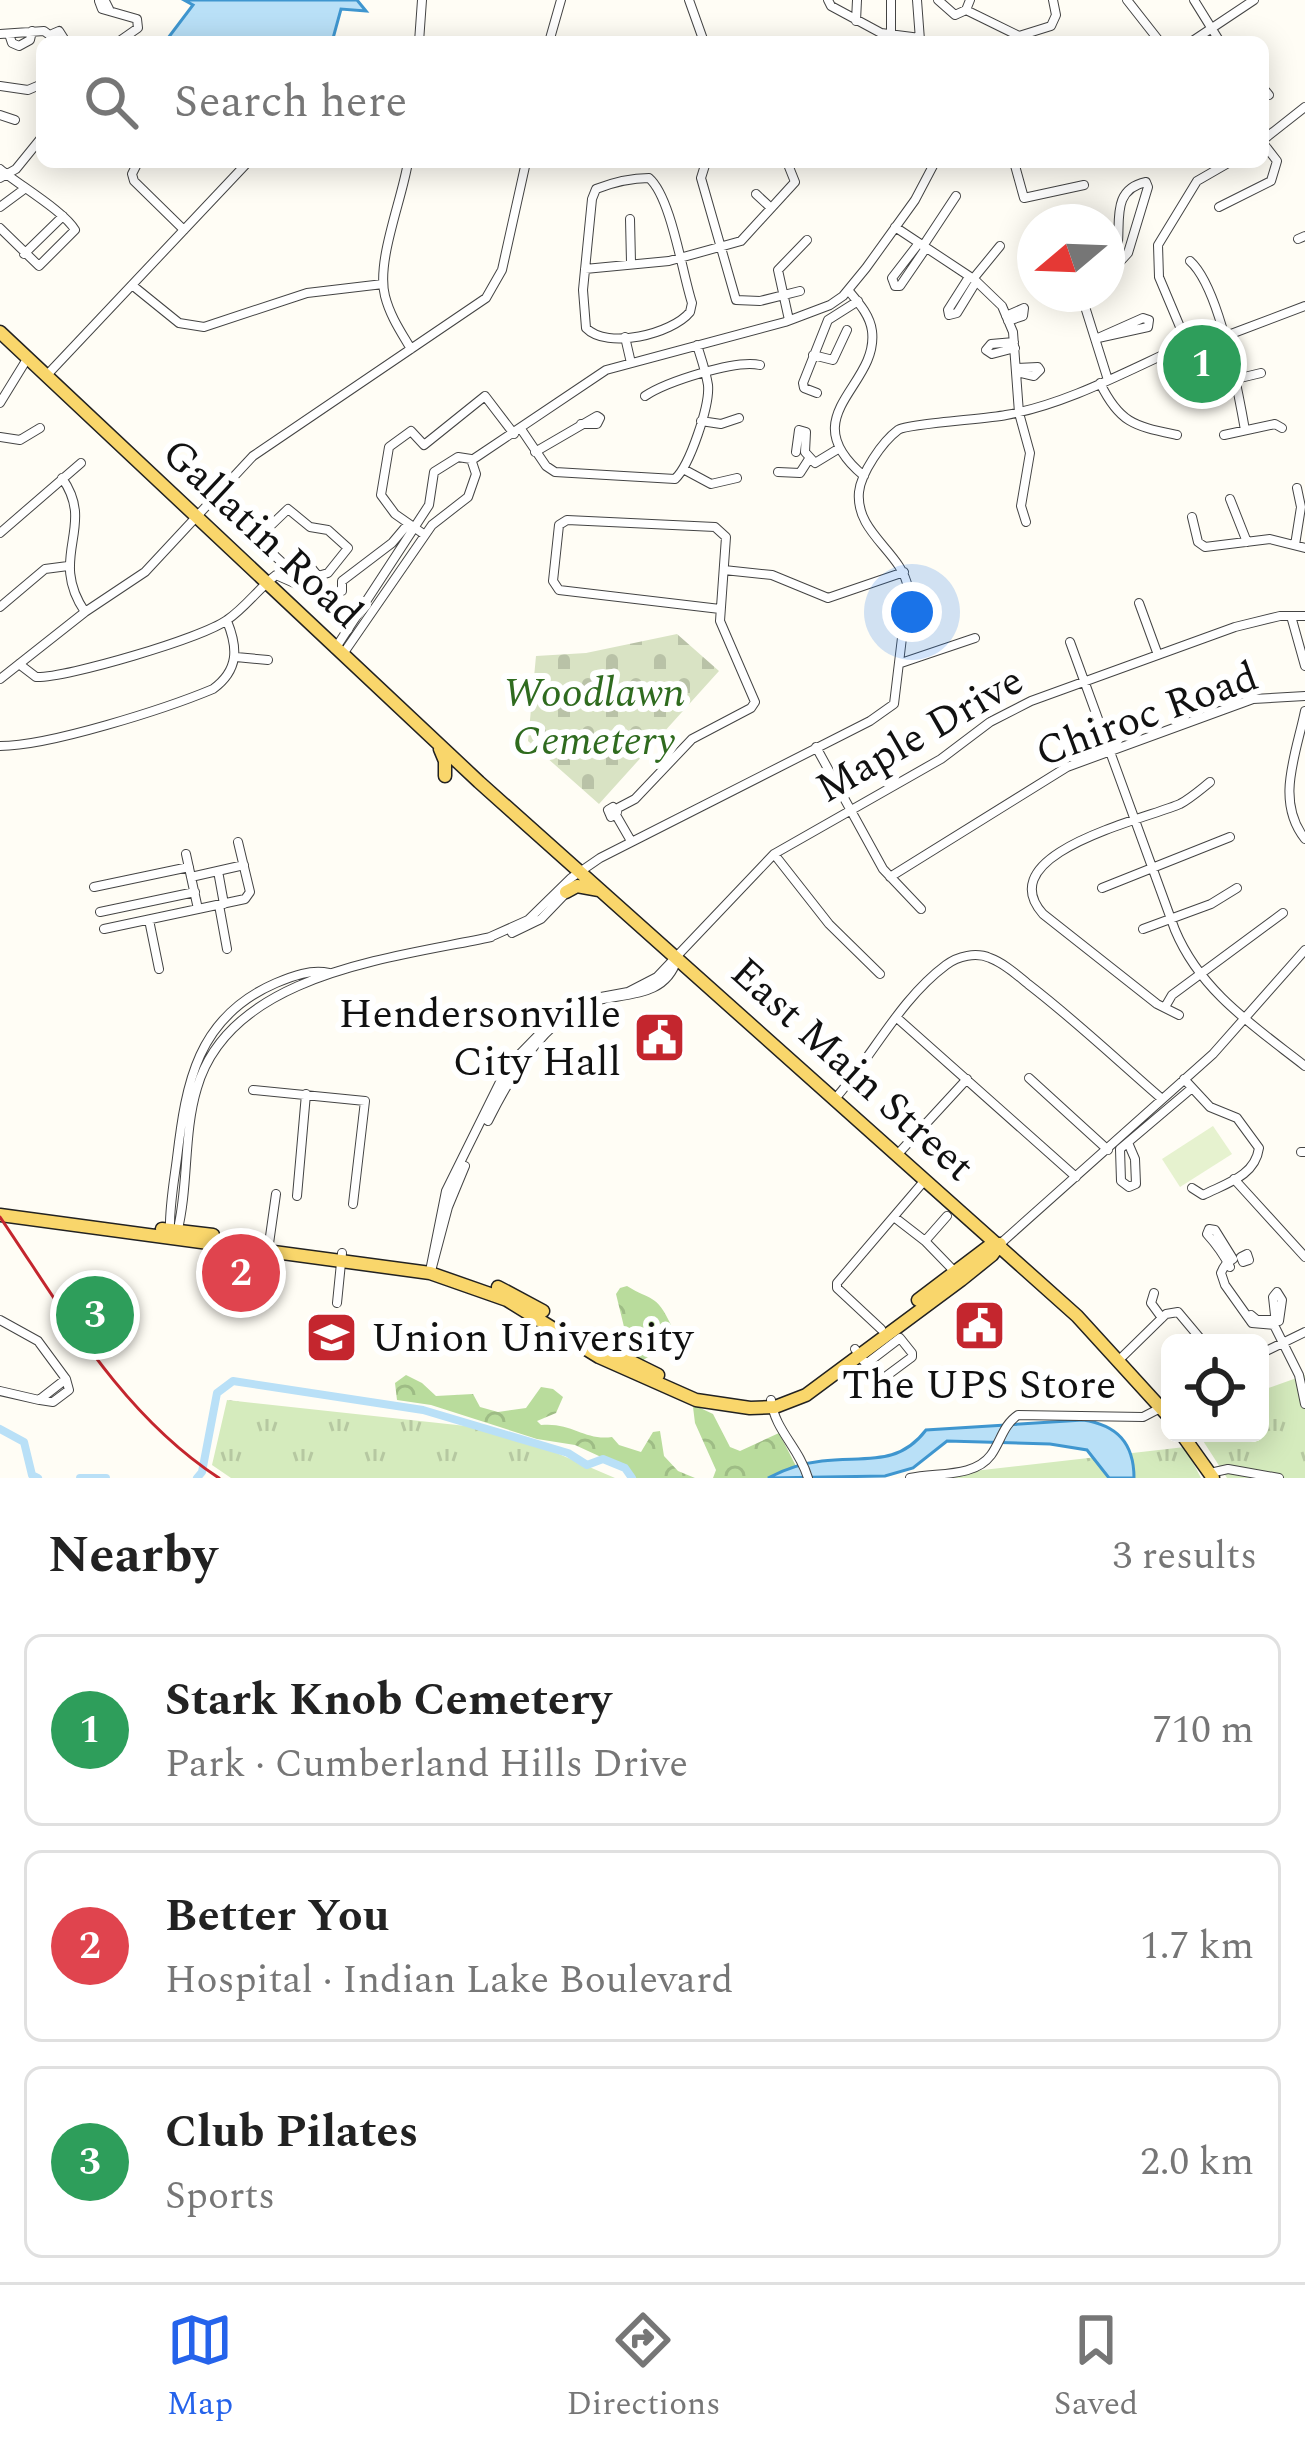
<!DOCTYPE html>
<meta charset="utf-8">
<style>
:root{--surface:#fff;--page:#f6f6f6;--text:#222;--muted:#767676;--line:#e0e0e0;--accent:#2563eb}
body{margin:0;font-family:Spectral,serif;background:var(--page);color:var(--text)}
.controls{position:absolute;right:36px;bottom:36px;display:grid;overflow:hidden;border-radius:18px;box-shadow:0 6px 30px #0003}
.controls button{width:108px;height:108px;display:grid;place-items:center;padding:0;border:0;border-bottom:3px solid var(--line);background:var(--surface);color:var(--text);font:60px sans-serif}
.compass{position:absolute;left:1017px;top:204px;width:108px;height:108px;border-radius:50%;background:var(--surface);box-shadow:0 6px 30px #0003;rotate:251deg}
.you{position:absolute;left:912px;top:612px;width:42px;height:42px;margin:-30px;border:9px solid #fff;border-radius:50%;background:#1a73e8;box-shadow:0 0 0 18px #1a73e833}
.badge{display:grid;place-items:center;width:78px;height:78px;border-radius:50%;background:var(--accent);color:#fff;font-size:39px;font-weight:700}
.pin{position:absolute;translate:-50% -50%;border:6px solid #fff;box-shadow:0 3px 12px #0006}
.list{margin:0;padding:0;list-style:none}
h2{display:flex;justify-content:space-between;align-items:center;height:156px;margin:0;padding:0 48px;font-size:51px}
h2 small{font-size:39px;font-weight:400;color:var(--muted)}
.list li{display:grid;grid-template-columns:78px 1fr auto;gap:36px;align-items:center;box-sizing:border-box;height:192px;margin:0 24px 24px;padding:0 24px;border:3px solid var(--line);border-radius:18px}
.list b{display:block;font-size:45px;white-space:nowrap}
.list p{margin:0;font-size:39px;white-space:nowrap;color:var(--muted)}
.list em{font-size:39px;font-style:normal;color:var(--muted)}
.icon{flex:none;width:66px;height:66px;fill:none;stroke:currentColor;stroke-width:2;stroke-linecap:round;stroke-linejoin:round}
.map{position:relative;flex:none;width:1305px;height:1478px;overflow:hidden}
.search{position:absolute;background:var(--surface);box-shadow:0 6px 30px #0003;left:36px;right:36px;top:36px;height:132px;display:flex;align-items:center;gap:30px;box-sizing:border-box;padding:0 42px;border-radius:18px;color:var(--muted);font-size:45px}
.sheet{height:804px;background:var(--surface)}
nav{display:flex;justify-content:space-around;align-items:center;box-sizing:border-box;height:168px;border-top:3px solid var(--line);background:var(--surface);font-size:33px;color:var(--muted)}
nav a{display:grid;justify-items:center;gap:6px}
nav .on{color:var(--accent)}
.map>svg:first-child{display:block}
.forest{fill:url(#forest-crowns)}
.cemetery{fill:url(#cemetery-stones)}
.park{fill:url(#park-tufts)}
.pitch{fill:#e6f2cf}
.water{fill:#b9e0f7;stroke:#3f96cf;stroke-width:3}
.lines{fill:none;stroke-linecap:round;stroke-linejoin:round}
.river{stroke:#b9e0f7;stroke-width:8}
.minor-casing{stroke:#444;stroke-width:10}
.major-casing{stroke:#222;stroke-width:15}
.minor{stroke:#fff;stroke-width:8}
.major{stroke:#f9d66b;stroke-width:12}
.rail{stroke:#c4262e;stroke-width:3}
.labels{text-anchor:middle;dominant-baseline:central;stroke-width:12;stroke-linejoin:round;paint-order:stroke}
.street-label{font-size:42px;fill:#111;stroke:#fff}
.park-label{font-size:42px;font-style:italic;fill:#2f6b1f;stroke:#fff}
.poi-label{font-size:42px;fill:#111;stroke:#fff;text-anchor:end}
</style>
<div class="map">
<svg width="1305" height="1478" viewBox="0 0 1305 1478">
<defs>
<pattern id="forest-crowns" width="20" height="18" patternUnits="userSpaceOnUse" patternTransform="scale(3)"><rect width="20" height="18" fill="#b9dc9c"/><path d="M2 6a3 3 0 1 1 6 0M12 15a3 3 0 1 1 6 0" fill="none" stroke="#9ebc85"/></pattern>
<pattern id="cemetery-stones" width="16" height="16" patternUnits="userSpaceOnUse" patternTransform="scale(3)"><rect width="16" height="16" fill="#d9e3c4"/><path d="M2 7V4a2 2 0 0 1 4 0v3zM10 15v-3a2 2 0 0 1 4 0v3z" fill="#b9c2a7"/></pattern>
<pattern id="park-tufts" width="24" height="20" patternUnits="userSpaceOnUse" patternTransform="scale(3)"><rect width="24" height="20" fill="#d5ebbd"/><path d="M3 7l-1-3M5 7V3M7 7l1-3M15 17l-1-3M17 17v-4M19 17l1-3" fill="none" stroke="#b6c8a1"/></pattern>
</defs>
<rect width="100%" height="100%" fill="#fffdf5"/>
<!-- forest -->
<path class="forest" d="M627,1286C651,1301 656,1293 671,1325L649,1349L648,1357L640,1362L610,1344L626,1335L616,1294L620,1288Z
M406,1375L422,1383L436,1396L473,1394L480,1407L498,1412L526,1408L541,1387L553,1389L563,1397L556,1413L537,1421L541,1425C572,1422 585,1441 612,1437L619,1445L641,1452L653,1432L660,1431L664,1456L678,1471L695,1478H632L625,1468L575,1445L537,1439L431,1405L397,1400L395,1383Z
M696,1406L713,1414L730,1447L740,1451L779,1433L797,1468L767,1478H713L716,1470L695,1423L693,1407Z"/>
<!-- cemetery -->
<path class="cemetery" d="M677,634L719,671L599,804L528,741L536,656L586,653Z"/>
<!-- park -->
<path class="park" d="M1305,1375V1478H1227L1198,1433H1260V1391Z
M227,1400L503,1430L615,1478H231L212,1465Z
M1185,1447L1201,1478H912Z"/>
<!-- pitch -->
<path class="pitch" d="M1213,1126L1232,1154L1180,1187L1162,1159Z"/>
<!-- water -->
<path class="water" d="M184,0H357L366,11L341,9L332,42H165L193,5Z
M1083,1420C1117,1425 1134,1443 1134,1478H1109L1087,1450L1050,1444L947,1441L913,1468L885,1476L768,1478C783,1470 804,1463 822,1461C864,1456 898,1467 926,1430Z"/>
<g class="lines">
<!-- river -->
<path class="river" d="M0,1429L24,1442L32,1475L38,1478
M80,1478H106
M197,1478L202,1472L217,1393L233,1381L423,1410L568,1453L587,1465L603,1459L625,1468L632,1478"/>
<defs>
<path id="minor" d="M689,0L704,42
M828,0L831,6L881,33L920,38
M891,0V34
M917,0L920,40
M938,0L955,15L966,10L1019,36L1051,26L1056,15L1053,0
M1127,0L1160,42
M1194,0L1220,42
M109,9L105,1H99L102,9L137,19L138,28L118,42
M966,10L970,0
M856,21L857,0
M0,34L44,31L59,42
M9,34L12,43L19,46L30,40L32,31
M52,34L59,31L66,42
M419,42L422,0
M549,42L561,0
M1191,42L1254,0
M0,86L28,90L42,84
M1263,88L1269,95
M0,115L15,120
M1263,140L1305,107
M138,162L132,174L134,181L184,230
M408,162C402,200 376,261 385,296C390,316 401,332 411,349
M706,162L701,178L736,300L760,301L800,291
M1014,162L1024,198L1084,185
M0,169C19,185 65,212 75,230L39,266L0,228
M0,178L16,169L42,137
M649,178C671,197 682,272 692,303L690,312C672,334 607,350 586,328L583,290L592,199L596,189C614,182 630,178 649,178Z
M756,194L771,208
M0,207L23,190
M1219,207L1271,181L1277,161L1263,143
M630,219L631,262
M895,227L975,280L1002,306L1013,332L1019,413L1030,453L1021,506L1026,522
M1298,239L1305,236
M919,243L892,278L895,286H900L926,248
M923,246L956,196
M24,254L63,216
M1190,261C1219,287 1238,390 1245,430
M585,269L669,261L741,241L795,182L787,162
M1107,271C1133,247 1099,192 1146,182L1148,187L1128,253L1107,276
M969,277L948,310L949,315L957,313L976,282
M973,279L1000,246
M132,285L179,323L204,327L307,293L383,284
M848,290C858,302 870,315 872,331C879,387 791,415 864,476
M1081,294L1108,380
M1006,316L1024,308L1023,316L1008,321
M1143,318L1149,320L1148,327L1098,338Z
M789,320L778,270L807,240
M625,337L631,363
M1223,337L1305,306
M1014,342L991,344L986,350L992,354L1015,348
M813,355L833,360L847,330
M1016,372L1034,376L1040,370L1038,367L1017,368
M47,375L248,162
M1236,379L1261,373
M1100,383C1120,424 1135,426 1177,435
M817,393L804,388L803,383L828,320L858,301
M645,396C666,382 736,359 760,365
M0,403L27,359
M701,421L721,424L739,418
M521,429L546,466L555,472L675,479C690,465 710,405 708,385C706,372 701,358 697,345
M1224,435L1275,424L1282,428
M0,437L20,440L40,428
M535,452L597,416L600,418L597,424H581
M796,452L799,430L806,432L805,452L815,463L838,449
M472,460L606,370L785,322L830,305L843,296L866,268L915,200L935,162
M685,470L711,484L737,478
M778,472L800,473L809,459
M62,478C97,527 47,556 85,612
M1230,499L1247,542
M1192,517L1198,542L1205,547L1270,539L1305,548
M0,533L81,463
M425,535L395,514L381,495L389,447L411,431L424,445L485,396L514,434
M1295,545L1301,507L1297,488
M724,570L772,575L828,598L904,572
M342,591V581L392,543L408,524
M1139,603L1158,655
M0,607L45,569L68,566
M1291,616L1305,666
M1070,642L1175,930C1201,992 1254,1026 1305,1066
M335,649L429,505L434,472L458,457L471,459L476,474L468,497L432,525L343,654
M236,657L268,660
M901,663L975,638
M19,664L36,677C67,678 202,638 227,620C245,608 259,588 276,575L301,586L318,576L309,565L289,569L260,542L264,532L288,509L310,527L328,530L348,548L328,573L318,576
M0,679L85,612L145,572L253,456L486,298L502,270L526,162
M1305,711C1296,755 1275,801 1305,839
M0,746C49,746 165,709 213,689C239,670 238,648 227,621
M816,747L883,869L921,909
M613,807L617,812L611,817L608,810Z
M616,809L635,799L692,739L751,708L755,702L720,621L726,537L715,527L567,520L559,525L553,581L559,590L720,609
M616,815L631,841
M186,854L198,909
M774,854L829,924L880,974
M218,871L224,904
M191,877L244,865
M890,877L1067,767L1253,699L1305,696
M94,887L189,867
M1102,888L1230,837
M219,905L227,949
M100,912L195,892
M149,920L159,969
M104,929L245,899L250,892L238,842
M1143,929L1211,904L1237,888
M512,933L541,919L566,893
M490,937L528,920L571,878L600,858L870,721L894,704L908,588C902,552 855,533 859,492C861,473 882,442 898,430C906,424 987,419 1006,415C1066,404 1123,373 1178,348L1183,334L1159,277L1158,245L1197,181L1230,162
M1165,1007L1172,995L1283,913
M1179,1015L1157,1004L1043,914C989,853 1146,819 1180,804C1191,798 1201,789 1210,782
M896,1017L1076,1177
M1029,1078L1108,1150
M1184,1079L1210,1107L1237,1118L1259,1148C1255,1176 1227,1183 1203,1195L1192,1188
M253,1090L365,1101L353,1204
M834,1100C873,1056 899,1000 946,965C958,956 976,952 990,958C1004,963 1017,975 1028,984C1075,1020 1118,1061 1162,1099
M488,1121C509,1079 533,1038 573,1010C605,988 663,1007 677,959
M1129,1145L1135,1159L1136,1184L1129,1187L1121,1181L1120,1149L1192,1088
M1301,1152H1305
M897,1155L967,1079
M1234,1179L1305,1257
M297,1196L306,1094
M894,1217L925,1241L957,1274
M170,1232C169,1208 174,1182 177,1158C186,1083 197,1017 276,983C293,976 311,969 329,973
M177,1233C189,1186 183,1134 197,1088C230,973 394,958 491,937
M925,1241L947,1216
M1000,1244L1213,1054L1305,950
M1247,1254L1249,1260L1243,1262L1241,1257Z
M1230,1267C1224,1255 1216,1244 1207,1234L1209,1229L1215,1230L1233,1259C1226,1263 1224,1266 1221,1273L1225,1285L1252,1323L1274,1325
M430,1271L446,1191L501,1080L515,1059L558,1015L574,1002L628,992L657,977L774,854L941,759L990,722L1031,701L1235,627L1280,616H1305
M431,1271L448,1207L465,1166
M262,1293L276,1194
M1154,1293L1151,1303L1162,1318
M337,1303L342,1253
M1251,1315L1257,1320H1272
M1275,1315L1273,1297L1277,1292L1282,1300L1279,1321
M0,1320L38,1341L66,1379L39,1400L0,1391
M1273,1323L1299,1375L1305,1404
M881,1329L837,1288V1283L925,1180
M855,1349C863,1359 870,1373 881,1380L912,1357V1353L900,1338L866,1364
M1260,1354L1305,1332
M1120,1359L1166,1314L1178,1312L1204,1343
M40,1400L53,1402L69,1390L66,1379
M771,1400C775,1431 799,1447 808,1478
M1210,1473L1228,1469L1279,1478
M910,1478C937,1472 974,1478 991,1455C1001,1441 1003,1425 1018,1415L1143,1417L1170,1403"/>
<path id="major" d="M0,332L479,782L1077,1316L1170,1418
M440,749L445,761V776
M566,892L577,886L599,890
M0,1215L430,1273L507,1300L599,1357L696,1400L750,1408L775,1407L806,1395L961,1280L992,1255L1000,1244
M162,1229L213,1235
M498,1287L543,1311
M918,1300L988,1247L999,1244
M585,1339L658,1375
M1181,1433L1213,1478"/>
</defs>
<!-- minor casing -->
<use href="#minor" class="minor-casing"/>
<!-- major casing -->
<use href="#major" class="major-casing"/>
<!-- minor -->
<use href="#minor" class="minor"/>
<!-- major -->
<use href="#major" class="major"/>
<!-- rail -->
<path class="rail" d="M0,1217C64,1311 121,1414 219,1478"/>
</g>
<!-- icons -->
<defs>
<symbol id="civic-square" viewBox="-11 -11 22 22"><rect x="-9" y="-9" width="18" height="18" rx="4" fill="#c4262e" stroke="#fff"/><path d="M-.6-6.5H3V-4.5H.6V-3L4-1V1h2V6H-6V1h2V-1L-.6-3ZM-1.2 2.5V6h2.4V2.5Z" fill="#fff"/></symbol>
<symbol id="university-square" viewBox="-11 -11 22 22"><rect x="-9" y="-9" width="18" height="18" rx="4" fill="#c4262e" stroke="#fff"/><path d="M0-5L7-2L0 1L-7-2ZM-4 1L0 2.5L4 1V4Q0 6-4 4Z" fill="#fff"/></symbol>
</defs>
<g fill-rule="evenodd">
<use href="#civic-square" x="630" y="1008" width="59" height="59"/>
<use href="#civic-square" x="950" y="1296" width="59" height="59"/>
<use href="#university-square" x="302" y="1308" width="59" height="59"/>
</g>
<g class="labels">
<!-- street labels -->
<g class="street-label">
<text transform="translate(262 534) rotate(43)">Gallatin Road</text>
<text transform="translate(1147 715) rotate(-20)">Chiroc Road</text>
<text transform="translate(920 735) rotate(-30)">Maple Drive</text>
<text transform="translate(852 1070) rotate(42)">East Main Street</text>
</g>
<!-- park labels -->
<g class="park-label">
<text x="594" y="693">Woodlawn<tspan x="594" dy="48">Cemetery</tspan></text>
</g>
<!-- poi labels -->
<g class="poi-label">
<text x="621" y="1014">Hendersonville<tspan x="621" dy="48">City Hall</tspan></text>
<text x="371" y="1338" text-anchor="start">Union University</text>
<text x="979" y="1385" text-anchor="middle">The UPS Store</text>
</g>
</g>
</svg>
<div class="controls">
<button><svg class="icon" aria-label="locate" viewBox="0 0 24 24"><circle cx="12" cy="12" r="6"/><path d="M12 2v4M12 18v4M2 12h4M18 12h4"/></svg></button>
</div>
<svg class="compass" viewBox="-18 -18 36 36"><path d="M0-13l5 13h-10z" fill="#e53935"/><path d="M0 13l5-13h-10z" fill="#767676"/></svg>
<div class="you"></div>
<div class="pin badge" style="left:1202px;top:364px;background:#2e9e5b">1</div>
<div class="pin badge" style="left:241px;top:1273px;background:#e0444e">2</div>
<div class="pin badge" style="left:95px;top:1315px;background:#2e9e5b">3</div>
<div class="search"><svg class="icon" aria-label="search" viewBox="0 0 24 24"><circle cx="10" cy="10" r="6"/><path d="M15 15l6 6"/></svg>Search here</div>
</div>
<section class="sheet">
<h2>Nearby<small>3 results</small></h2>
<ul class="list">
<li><span class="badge" style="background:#2e9e5b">1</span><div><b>Stark Knob Cemetery</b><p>Park · Cumberland Hills Drive</p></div><em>710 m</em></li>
<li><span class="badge" style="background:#e0444e">2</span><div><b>Better You</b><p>Hospital · Indian Lake Boulevard</p></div><em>1.7 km</em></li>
<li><span class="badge" style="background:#2e9e5b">3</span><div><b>Club Pilates</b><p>Sports</p></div><em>2.0 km</em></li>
</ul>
</section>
<nav>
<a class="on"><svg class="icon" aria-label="map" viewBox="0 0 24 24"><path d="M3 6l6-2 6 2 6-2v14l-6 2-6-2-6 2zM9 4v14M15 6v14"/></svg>Map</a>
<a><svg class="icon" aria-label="directions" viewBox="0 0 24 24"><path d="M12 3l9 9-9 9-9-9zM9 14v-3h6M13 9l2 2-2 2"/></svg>Directions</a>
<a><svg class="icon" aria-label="saved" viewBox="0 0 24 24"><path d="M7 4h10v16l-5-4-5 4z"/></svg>Saved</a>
</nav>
